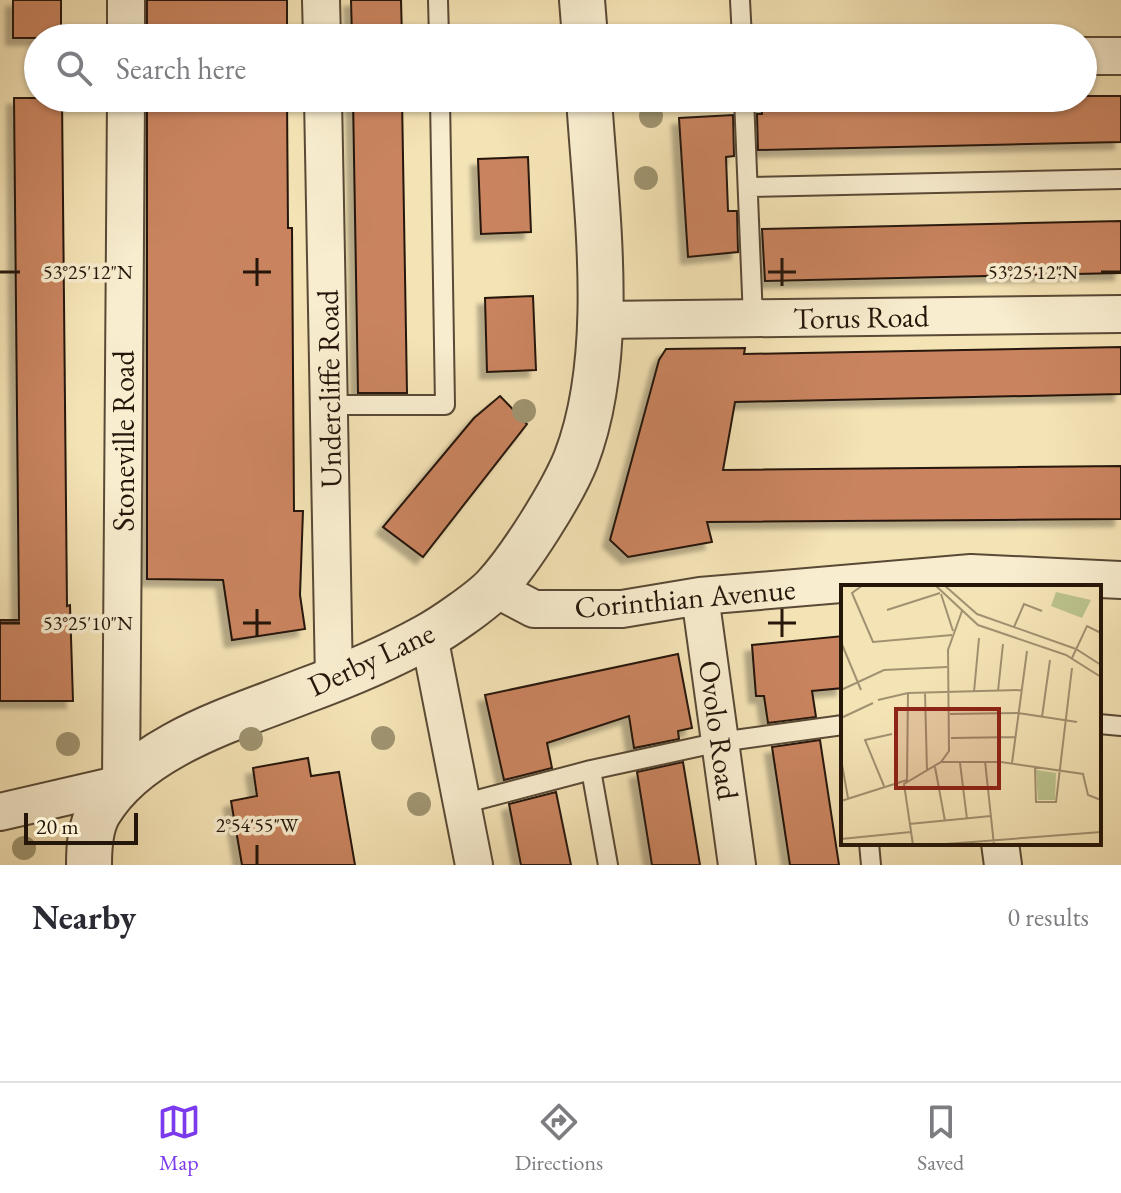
<!DOCTYPE html>
<meta charset="utf-8">
<style>
:root{--surface:#fff;--page:#f7f7f7;--text:#2b2b33;--muted:#7c7c81;--line:#e1e1e2;--accent:#7c3aed}
body{margin:0;font-family:"EB Garamond",serif;background:var(--page);color:var(--text)}
.scale{position:absolute;left:24px;bottom:20px;width:114px;box-sizing:border-box;padding-left:8px;border:4px solid #25160a;border-top:0;font-size:22px;line-height:28px;white-space:nowrap;color:#25160a;-webkit-text-stroke:6px #f8edcf;paint-order:stroke}
.list{margin:0;padding:0;list-style:none}
h2{display:flex;justify-content:space-between;align-items:center;height:104px;margin:0;padding:0 32px;font-size:34px}
h2 small{font-size:26px;font-weight:400;color:var(--muted)}
.icon{flex:none;width:44px;height:44px;fill:none;stroke:currentColor;stroke-width:2;stroke-linecap:round;stroke-linejoin:round}
.map{position:relative;flex:none;width:1121px;height:865px;overflow:hidden}
.search{position:absolute;background:var(--surface);box-shadow:0 2px 6px #0004;left:24px;right:24px;top:24px;height:88px;display:flex;align-items:center;gap:20px;box-sizing:border-box;padding:0 28px;border-radius:44px;color:var(--muted);font-size:30px}
.sheet{height:216px;background:var(--surface)}
nav{display:flex;justify-content:space-around;align-items:center;box-sizing:border-box;height:112px;border-top:2px solid var(--line);background:var(--surface);font-size:22px;color:var(--muted)}
nav a{display:grid;justify-items:center;gap:4px}
nav .on{color:var(--accent)}
.map>svg:first-child{display:block}
.building{fill:#c9845f;stroke:#25160a;stroke-width:2;filter:url(#shadow)}
.lines{fill:none;stroke-linecap:round;stroke-linejoin:round}
.service-casing{stroke:#594935;stroke-width:22}
.minor-casing{stroke:#594935;stroke-width:40}
.tertiary-casing{stroke:#594935;stroke-width:48}
.service{stroke:#f8edcf;stroke-width:18}
.minor{stroke:#f8edcf;stroke-width:36}
.tertiary{stroke:#f8edcf;stroke-width:44}
.tree{fill:#9f9470}
.ticks{fill:none;stroke:#25160a;stroke-width:3}
.labels{text-anchor:middle;dominant-baseline:central;stroke-width:7;stroke-linejoin:round;paint-order:stroke}
.street-label{font-size:30px;fill:#25160a;stroke:#f8edcf}
.inset-road{fill:none;stroke:#a19171;stroke-width:2}
.view{fill:#8f2418;fill-opacity:0.15;stroke:#8f2418;stroke-width:4}
.inset-edge{fill:none;stroke:#25160a;stroke-width:4}
.ticks-label{font-size:20px;text-anchor:middle;fill:#25160a;stroke:#f8edcf;stroke-width:7;stroke-linejoin:round;paint-order:stroke}
</style>
<div class="map">
<svg width="1121" height="865" viewBox="0 0 1121 865">
<defs>
<filter id="shadow"><feDropShadow dx="-7" dy="7" stdDeviation="2" flood-color="#0004"/></filter>
</defs>
<rect width="100%" height="100%" fill="#f4e3b5"/>
<filter id="stains"><feTurbulence type="fractalNoise" baseFrequency=".0025" numOctaves="4"/><feColorMatrix values="0 0 0 0 .2 0 0 0 0 .09 0 0 0 0 .02 0 0 0 .5 -.17"/></filter>
<radialGradient id="worn" r=".72"><stop offset=".6" stop-color="#630" stop-opacity="0"/><stop offset="1" stop-color="#630" stop-opacity=".3"/></radialGradient>
<!-- building -->
<path class="building" d="M13,0H61V38H13Z
M147,0H287V38H147Z
M351,0H401L402,38H352Z
M1083,96H1121V142L758,150L757,114H762L761,104Z
M14,98H62L67,606L70,605L73,701H0V620H19Z
M147,98H287L288,228H292L294,511H303L300,595L305,629L232,640L223,580L147,579Z
M353,98H402L407,393H358Z
M733,115L734,156L726,157L728,211H737L738,252L688,257L679,118Z
M528,157L531,232L481,234L478,159Z
M1121,221V273L765,281L762,229Z
M533,296L536,370L487,372L485,298Z
M1121,347V394L735,402L723,470L1121,466V519L707,522L712,542L628,557L610,540L659,360L666,349L745,348L744,354Z
M500,396L527,424L423,557L383,527L474,418Z
M843,636V688L812,691L816,717L768,723L764,696H756L752,645Z
M678,654L692,728L678,731L679,739L634,748L629,716L547,743L552,768L504,780L485,695Z
M820,740L839,865H790L772,747Z
M308,758L311,776L339,772L355,865H242L231,801L257,796L253,768Z
M683,762L700,865H652L637,772Z
M556,792L571,865H521L509,804Z"/>
<g class="lines">
<defs>
<path id="service" d="M438,0L439,38
M740,0L742,38
M744,98L753,319
M748,187L1121,179
M329,405H445L440,98
M1099,724L1121,726
M591,770L608,865
M462,804L591,770L720,742L843,725
M869,843L871,865"/>
<path id="minor" d="M321,0L322,38
M126,38V0
M1083,56H1121
M323,98L334,680
M600,320L1121,314
M494,588L534,609H622L700,596L971,573L1121,580
M700,596L737,865
M429,636L474,865
M0,812L121,784L126,98
M1000,843L1003,865"/>
<path id="tertiary" d="M582,0L585,38
M89,865C89,848 90,827 99,812C139,745 236,718 304,691C345,676 388,658 426,637C443,628 482,601 495,587C520,560 562,494 576,459C617,353 596,210 589,98"/>
</defs>
<!-- service casing -->
<use href="#service" class="service-casing"/>
<!-- minor casing -->
<use href="#minor" class="minor-casing"/>
<!-- tertiary casing -->
<use href="#tertiary" class="tertiary-casing"/>
<!-- service -->
<use href="#service" class="service"/>
<!-- minor -->
<use href="#minor" class="minor"/>
<!-- tertiary -->
<use href="#tertiary" class="tertiary"/>
</g>
<!-- trees -->
<g class="tree">
<circle cx="651" cy="116" r="12"/>
<circle cx="646" cy="178" r="12"/>
<circle cx="524" cy="411" r="12"/>
<circle cx="383" cy="738" r="12"/>
<circle cx="251" cy="739" r="12"/>
<circle cx="68" cy="744" r="12"/>
<circle cx="419" cy="804" r="12"/>
<circle cx="24" cy="848" r="12"/>
</g>
<!-- ticks -->
<path class="ticks" d="M257,258V286M782,258V286M0,272H20M243,272H271M768,272H796M1101,272H1121M257,609V637M782,609V637M0,623H20M243,623H271M768,623H796M257,845V865"/>
<g class="labels">
<!-- street labels -->
<g class="street-label">
<text transform="translate(861 317) rotate(-1)">Torus Road</text>
<text transform="translate(329 389) rotate(-91)">Undercliffe Road</text>
<text transform="translate(123 441) rotate(-90)">Stoneville Road</text>
<text transform="translate(685 598) rotate(-5)">Corinthian Avenue</text>
<text transform="translate(371 659) rotate(-25)">Derby Lane</text>
<text transform="translate(719 730) rotate(82)">Ovolo Road</text>
</g>
</g>
<!-- overview -->
<g transform="translate(841 585)">
<rect width="260" height="260" fill="#f4e3b5"/>
<path d="M215,7L250,15L241,33L210,21ZM195,185L215,188L214,215H197Z" fill="#bcc38d"/>
<path class="inset-road" d="M22,0L11,8L32,57L111,50M94,0L137,40L225,70L260,92M103,0L136,29L235,64L260,80M100,9L112,46M46,25L99,8M173,42L183,19L201,26M0,57L20,105M231,73L246,41L260,48M0,105L43,85L106,82M157,106L162,59M84,107L86,186M133,107L138,53M37,115L67,108L181,105M109,129L177,128L236,137M201,132L209,75M0,133L32,118M110,153L175,152M0,174L7,213M144,176L153,260M100,177H160L242,189L247,210L260,215M119,178L126,234M171,178L186,66M94,182L104,236M194,182L195,217H215L231,83M43,201L24,155L51,149M0,216L66,195L67,108M68,239L150,231M0,254L70,247M72,260L63,199L100,177L108,166L107,65L121,26M92,260L260,247"/>
<path class="view" d="M55,124H158V203H55Z"/>
<rect width="260" height="260" class="inset-edge"/>
</g>
<g class="ticks-label">
<text x="88" y="279">53°25'12"N</text>
<text x="1033" y="279">53°25'12"N</text>
<text x="88" y="630">53°25'10"N</text>
<text x="257" y="832">2°54'55"W</text>
</g>
<rect width="100%" height="100%" filter="url(#stains)"/>
<rect width="100%" height="100%" fill="url(#worn)"/>
</svg>
<div class="scale">20 m</div>
<div class="search"><svg class="icon" aria-label="search" viewBox="0 0 24 24"><circle cx="10" cy="10" r="6"/><path d="M15 15l6 6"/></svg>Search here</div>
</div>
<section class="sheet">
<h2>Nearby<small>0 results</small></h2>
<ul class="list">
</ul>
</section>
<nav>
<a class="on"><svg class="icon" aria-label="map" viewBox="0 0 24 24"><path d="M3 6l6-2 6 2 6-2v14l-6 2-6-2-6 2zM9 4v14M15 6v14"/></svg>Map</a>
<a><svg class="icon" aria-label="directions" viewBox="0 0 24 24"><path d="M12 3l9 9-9 9-9-9zM9 14v-3h6M13 9l2 2-2 2"/></svg>Directions</a>
<a><svg class="icon" aria-label="saved" viewBox="0 0 24 24"><path d="M7 4h10v16l-5-4-5 4z"/></svg>Saved</a>
</nav>
